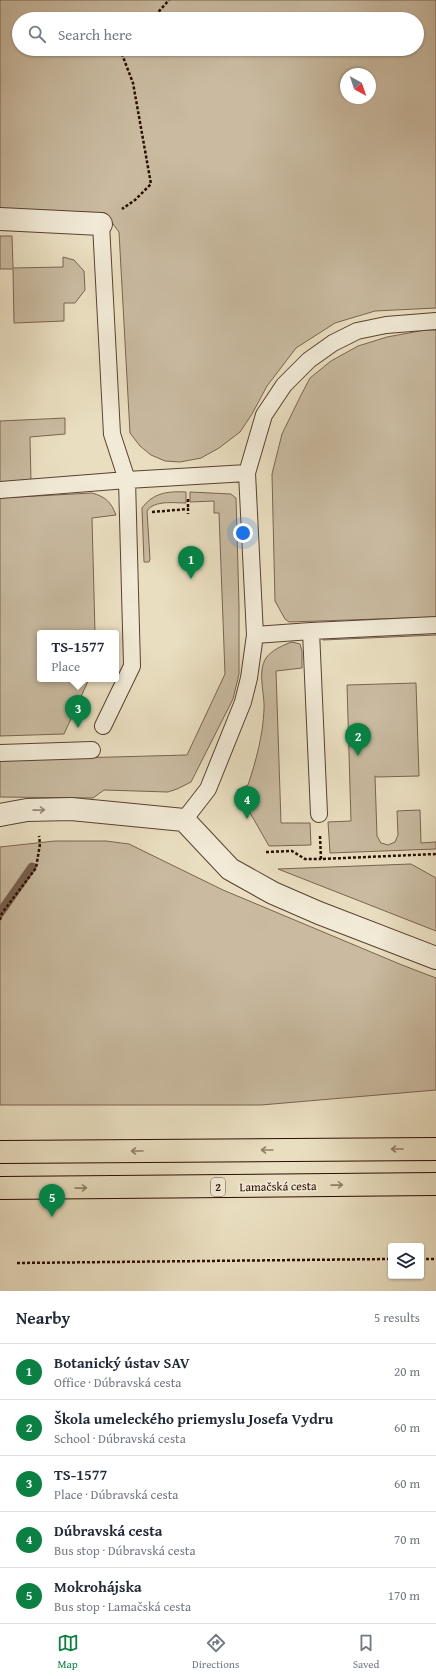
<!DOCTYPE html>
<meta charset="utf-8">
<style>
:root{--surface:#fff;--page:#f6f6f7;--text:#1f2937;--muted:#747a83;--line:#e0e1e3;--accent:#0b8043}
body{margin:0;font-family:"Gentium Book Plus",serif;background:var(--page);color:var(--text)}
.controls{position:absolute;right:12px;bottom:12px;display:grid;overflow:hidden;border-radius:4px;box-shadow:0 1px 3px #0004}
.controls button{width:36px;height:36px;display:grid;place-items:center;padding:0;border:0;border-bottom:1px solid var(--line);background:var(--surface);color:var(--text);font:20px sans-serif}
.compass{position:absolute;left:340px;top:68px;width:36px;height:36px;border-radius:50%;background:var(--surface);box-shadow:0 1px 3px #0004;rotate:140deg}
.you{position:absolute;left:243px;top:533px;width:14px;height:14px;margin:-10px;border:3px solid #fff;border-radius:50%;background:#1a73e8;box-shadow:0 0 0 6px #1a73e833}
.badge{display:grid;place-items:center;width:26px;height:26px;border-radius:50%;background:var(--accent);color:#fff;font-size:13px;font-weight:700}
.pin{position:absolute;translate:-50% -33px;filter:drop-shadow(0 1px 2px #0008)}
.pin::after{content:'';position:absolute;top:21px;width:14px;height:12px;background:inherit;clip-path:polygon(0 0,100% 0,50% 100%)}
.popup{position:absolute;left:37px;top:630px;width:82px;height:52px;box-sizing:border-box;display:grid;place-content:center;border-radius:4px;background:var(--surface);filter:drop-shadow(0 1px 3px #0005);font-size:13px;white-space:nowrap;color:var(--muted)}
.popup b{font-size:15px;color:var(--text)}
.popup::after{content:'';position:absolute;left:50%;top:100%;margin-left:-8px;border:8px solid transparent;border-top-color:var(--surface)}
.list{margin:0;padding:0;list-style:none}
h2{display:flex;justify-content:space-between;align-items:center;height:52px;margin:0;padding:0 16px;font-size:17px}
h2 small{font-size:13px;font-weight:400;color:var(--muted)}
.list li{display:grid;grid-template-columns:26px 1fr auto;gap:12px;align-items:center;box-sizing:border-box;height:56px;padding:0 16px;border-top:1px solid var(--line)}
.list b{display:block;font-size:15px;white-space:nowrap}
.list p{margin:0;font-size:13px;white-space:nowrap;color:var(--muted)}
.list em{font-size:13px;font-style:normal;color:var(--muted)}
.icon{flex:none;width:22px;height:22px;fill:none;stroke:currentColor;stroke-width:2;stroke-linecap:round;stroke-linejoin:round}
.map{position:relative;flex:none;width:436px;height:1291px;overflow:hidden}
.search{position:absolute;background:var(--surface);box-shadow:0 1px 3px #0004;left:12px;right:12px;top:12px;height:44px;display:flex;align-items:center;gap:10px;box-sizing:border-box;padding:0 14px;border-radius:22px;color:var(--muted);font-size:15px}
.sheet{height:332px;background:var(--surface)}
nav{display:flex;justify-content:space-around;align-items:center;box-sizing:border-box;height:56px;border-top:1px solid var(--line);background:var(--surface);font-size:11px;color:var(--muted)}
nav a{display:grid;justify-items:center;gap:2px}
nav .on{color:var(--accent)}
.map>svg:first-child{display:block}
.green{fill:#c9baa0;stroke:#7a6450;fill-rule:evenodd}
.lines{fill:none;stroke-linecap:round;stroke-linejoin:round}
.stream{stroke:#76604d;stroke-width:9}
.service-casing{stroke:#5a4131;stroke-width:18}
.minor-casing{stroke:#5a4131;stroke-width:24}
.primary-casing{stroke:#2b0d01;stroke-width:24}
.path{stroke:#2b0d01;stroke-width:2.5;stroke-dasharray:3 2;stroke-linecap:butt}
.service{stroke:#f1ead6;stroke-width:16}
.minor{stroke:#f1ead6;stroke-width:22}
.primary{stroke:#e9dec0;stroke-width:22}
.oneway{stroke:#988776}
.oneway2{stroke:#94806a}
.labels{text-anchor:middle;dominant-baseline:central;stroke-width:3.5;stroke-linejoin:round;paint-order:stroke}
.shield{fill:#f1ead6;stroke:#664f41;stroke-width:1}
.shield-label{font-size:11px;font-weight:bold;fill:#2b0d01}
.street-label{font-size:12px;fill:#2b0d01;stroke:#f1ead6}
</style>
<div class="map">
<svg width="436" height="1291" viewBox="0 0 436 1291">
<rect width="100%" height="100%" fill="#e9dec0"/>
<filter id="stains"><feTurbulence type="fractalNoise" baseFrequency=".005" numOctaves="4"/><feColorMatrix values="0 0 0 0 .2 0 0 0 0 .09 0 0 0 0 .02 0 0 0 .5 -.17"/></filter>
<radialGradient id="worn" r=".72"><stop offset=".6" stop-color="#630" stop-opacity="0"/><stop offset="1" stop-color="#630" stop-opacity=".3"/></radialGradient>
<!-- green -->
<path class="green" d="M0,0H436V308L375,311L335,323L296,348L267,386L252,414L240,432L219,448L201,458L180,462L165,461L151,455L140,446L130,433L119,232L105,213H0ZM19,19H417V49H19ZM346,74H370V98H346Z
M0,236H12L13,268L63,267V257L74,260L84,271L85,290L75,303H64V321L14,323L13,269H0Z
M425,330H436V617L289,622L285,619L275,601L272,474L282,434L301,395L310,378L331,361L358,346L387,337Z
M65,418V434L30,437L31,482L0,484V421Z
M186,492V503C174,503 154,500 147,511L150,559L149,562H144L142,508C153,493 167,491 186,492Z
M190,492L231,494L236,498L239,605V674L233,699L191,782L177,789L168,792L104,790L93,798L0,797V760L187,755L225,674L219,513H214V501L190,502Z
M92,493C106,497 111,502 116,515L92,518L95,633H40V679H89L64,734L0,736V498Z
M436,631V635L323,640V636Z
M292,642L300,644L302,651V668L276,671L281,823H310L311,845L269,846L237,790L248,785C256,761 263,735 264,710C265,694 257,672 266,658C272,650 283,645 292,642Z
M416,683L419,776L377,777L375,776L377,836L381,843L388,845L395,842L398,835L397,811L420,810L421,843L436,842V849L330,853L328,822L351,821L347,685Z
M55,841H106L129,844L223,890L402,965L436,978V1090L261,1105H0V847Z
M411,864L436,878V931L278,869Z"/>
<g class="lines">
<!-- stream -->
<path class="stream" d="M0,913L32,867"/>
<defs>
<path id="service" d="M101,224L112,434L127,480L132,666L103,726
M0,490L127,480L247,473
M311,631L436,625
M255,635L311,631L319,814
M0,753L92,750
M184,820L208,789L243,702L249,678L255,635L247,473L264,415L284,385L309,360L333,343L357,331L386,325L436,321"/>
<path id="minor" d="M0,219L101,224
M0,815L27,810L71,809L184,820L230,869L273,893L319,913L436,958"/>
<path id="primary" d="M0,1152L436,1149
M0,1188L436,1184"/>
</defs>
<!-- service casing -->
<use href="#service" class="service-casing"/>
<!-- minor casing -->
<use href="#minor" class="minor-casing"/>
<!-- primary casing -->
<use href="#primary" class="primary-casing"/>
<!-- path -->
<path class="path" d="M152,19L169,0
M120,49L133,83L151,184L135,200L122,209
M188,499V509
M152,512L188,509V514
M320,836L321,859L436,854
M266,852L292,851L305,859H321
M0,920L2,913L36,868L40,844L39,836
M421,1259H436
M17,1263L391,1259"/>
<!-- service -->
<use href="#service" class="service"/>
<!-- minor -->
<use href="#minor" class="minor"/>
<!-- primary -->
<use href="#primary" class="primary"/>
</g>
<!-- one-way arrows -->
<defs><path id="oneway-shaft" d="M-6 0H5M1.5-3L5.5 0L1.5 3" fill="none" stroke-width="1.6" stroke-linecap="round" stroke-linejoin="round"/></defs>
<use class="oneway" href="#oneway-shaft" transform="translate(39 810) rotate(-1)"/>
<g class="oneway2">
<use href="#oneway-shaft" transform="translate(397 1149) rotate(180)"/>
<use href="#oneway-shaft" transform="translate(267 1150) rotate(180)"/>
<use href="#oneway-shaft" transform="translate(137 1151) rotate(180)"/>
<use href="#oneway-shaft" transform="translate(337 1185) rotate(-1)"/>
<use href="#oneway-shaft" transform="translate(81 1188) rotate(-1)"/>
</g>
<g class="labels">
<!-- shield labels -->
<rect class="shield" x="211" y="1178" width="14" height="18" rx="3"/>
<g class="shield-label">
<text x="218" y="1187">2</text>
</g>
<!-- street labels -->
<g class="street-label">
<text transform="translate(278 1186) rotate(-1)">Lamačská cesta</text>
</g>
</g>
<rect width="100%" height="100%" filter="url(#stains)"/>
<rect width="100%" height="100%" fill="url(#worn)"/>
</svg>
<div class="controls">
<button><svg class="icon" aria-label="layers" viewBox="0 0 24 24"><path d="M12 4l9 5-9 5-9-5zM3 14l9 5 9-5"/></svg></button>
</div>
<svg class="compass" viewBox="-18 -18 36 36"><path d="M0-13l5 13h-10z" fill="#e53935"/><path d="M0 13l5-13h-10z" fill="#747a83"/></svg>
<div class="you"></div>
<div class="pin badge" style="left:191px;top:579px">1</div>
<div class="pin badge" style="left:358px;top:756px">2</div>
<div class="pin badge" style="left:78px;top:728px">3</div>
<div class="popup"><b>TS-1577</b>Place</div>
<div class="pin badge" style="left:247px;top:819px">4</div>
<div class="pin badge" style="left:52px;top:1217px">5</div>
<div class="search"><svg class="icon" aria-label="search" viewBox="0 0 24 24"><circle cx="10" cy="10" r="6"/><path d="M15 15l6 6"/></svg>Search here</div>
</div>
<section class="sheet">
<h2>Nearby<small>5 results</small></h2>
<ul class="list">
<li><span class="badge">1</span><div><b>Botanický ústav SAV</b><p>Office · Dúbravská cesta</p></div><em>20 m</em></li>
<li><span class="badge">2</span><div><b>Škola umeleckého priemyslu Josefa Vydru</b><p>School · Dúbravská cesta</p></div><em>60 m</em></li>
<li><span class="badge">3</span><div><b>TS-1577</b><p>Place · Dúbravská cesta</p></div><em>60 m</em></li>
<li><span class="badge">4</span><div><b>Dúbravská cesta</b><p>Bus stop · Dúbravská cesta</p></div><em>70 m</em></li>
<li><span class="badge">5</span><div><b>Mokrohájska</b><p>Bus stop · Lamačská cesta</p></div><em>170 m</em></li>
</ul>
</section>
<nav>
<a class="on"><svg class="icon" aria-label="map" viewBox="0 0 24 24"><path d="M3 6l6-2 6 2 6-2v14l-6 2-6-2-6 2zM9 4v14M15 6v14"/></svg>Map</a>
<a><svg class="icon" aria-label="directions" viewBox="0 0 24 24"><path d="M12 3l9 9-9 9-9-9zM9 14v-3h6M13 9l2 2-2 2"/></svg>Directions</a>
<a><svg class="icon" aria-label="saved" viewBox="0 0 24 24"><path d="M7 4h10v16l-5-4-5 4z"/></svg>Saved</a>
</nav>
